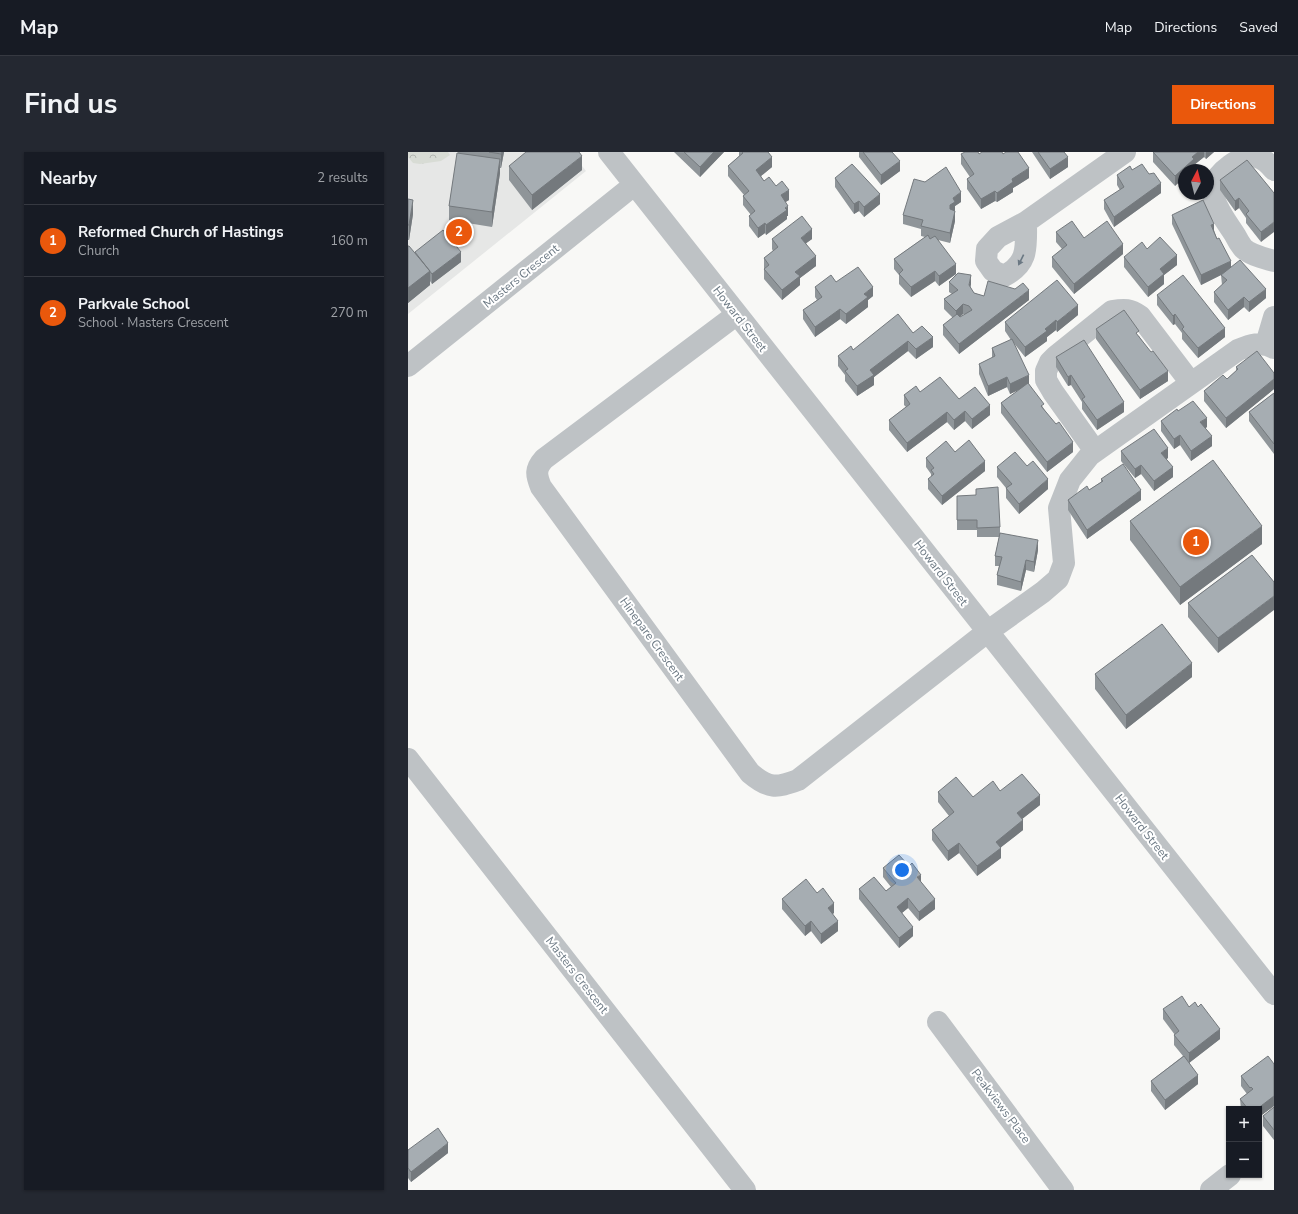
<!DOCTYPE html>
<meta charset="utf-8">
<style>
:root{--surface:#171b24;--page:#242831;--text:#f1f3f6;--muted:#9ea1a6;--line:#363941;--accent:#ea580c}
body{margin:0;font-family:"Nunito Sans",sans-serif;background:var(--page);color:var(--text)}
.controls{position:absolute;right:12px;bottom:12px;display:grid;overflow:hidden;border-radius:0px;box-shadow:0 1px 3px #0004}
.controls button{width:36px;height:36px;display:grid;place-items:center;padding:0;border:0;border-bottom:1px solid var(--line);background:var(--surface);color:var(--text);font:20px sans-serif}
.compass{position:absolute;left:770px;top:12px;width:36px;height:36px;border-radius:50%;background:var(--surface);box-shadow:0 1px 3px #0004;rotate:7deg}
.you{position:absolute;left:494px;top:718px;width:14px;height:14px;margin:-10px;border:3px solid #fff;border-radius:50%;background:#1a73e8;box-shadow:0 0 0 6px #1a73e833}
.badge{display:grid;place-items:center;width:26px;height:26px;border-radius:50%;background:var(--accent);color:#fff;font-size:13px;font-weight:700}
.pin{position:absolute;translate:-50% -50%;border:2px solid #fff;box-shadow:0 1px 4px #0006}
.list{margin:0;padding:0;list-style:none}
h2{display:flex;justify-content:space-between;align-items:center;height:52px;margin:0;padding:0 16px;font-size:17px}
h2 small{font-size:13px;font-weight:400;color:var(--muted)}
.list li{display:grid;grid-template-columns:26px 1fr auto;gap:12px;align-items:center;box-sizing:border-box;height:72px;padding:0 16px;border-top:1px solid var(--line)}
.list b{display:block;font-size:15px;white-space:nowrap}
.list p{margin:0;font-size:13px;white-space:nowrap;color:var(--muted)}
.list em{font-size:13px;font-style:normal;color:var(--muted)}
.map{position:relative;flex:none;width:866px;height:1038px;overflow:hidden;border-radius:0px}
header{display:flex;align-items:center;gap:24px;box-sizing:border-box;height:56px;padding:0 20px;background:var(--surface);border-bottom:1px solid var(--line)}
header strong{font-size:19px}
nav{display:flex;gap:22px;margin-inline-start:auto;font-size:14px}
.intro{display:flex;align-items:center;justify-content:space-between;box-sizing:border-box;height:96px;padding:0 24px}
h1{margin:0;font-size:28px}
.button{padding:10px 18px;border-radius:0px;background:var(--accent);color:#fff;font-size:14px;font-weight:700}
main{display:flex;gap:24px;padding:0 24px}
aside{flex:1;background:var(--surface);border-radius:0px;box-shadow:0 1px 3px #0004}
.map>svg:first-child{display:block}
.built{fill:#e6e7e6}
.park{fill:url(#park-crowns)}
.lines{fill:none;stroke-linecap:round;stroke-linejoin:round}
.minor{stroke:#bec2c5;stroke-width:22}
.wall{fill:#8f9599;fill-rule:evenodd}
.shaded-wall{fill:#74797d}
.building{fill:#a6adb2;stroke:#74797d}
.oneway{fill:#6b7883}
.labels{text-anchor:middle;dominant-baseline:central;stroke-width:4;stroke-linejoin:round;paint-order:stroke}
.street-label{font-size:12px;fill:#6b7883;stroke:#fff}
</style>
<header>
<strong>Map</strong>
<nav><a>Map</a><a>Directions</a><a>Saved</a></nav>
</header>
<div class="intro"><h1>Find us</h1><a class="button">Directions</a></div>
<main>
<aside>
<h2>Nearby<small>2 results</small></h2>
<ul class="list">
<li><span class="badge">1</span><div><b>Reformed Church of Hastings</b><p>Church</p></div><em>160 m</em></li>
<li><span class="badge">2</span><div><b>Parkvale School</b><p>School · Masters Crescent</p></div><em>270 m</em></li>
</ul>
</aside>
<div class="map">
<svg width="866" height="1038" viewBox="0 0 866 1038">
<defs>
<pattern id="park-crowns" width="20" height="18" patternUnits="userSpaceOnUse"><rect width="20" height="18" fill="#d8dcd5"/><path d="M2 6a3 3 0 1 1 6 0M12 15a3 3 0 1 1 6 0" fill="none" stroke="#b3b7b2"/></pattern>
</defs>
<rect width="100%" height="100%" fill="#f8f8f6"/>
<!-- built -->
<path class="built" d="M0,0H163L178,19L0,162Z"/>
<!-- park -->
<path class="park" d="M0,0H40L42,3L33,9L12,12L5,11L0,5Z"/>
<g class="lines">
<!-- minor -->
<path class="minor" d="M201,0L866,842
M866,18C862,13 856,7 849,5C835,0 806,22 805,36C803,51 819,70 827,83C829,87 832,92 835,96C842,103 856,106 866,109
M618,70C618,95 621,111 596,124L585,119L578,109L579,97L590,85L618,70L717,0
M328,163L136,307C127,317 128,323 133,335L342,621C361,637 368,636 390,628L579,480L635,440L650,427L656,411L651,356L662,328L682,303L830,198C842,193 853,189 866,196
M858,192L866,165
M0,214L226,33
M687,299L645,240L638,228V219L642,210L648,204L704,159C717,157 722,157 732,164L783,231
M0,607L337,1038
M530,870L655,1038
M803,1038L822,1023"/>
</g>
<!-- wall -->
<path class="wall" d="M50,0H96L93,16H92V21L84,75L41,68V54Z
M266,0H316L292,25Z
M331,0H360L364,15L353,24L356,29L368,34L381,48L377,50L380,64H379V67L358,83L357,81L350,86L341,74V64L343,63L335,53V44L336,43L320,24V14L331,4Z
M451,0H484L492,19L473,33L451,5Z
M624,0H656L660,15L642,27Z
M745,0H806L798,7L796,5L786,13V17L784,18H776L767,34L745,10Z
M553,2H595L621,26L605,36V40L589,50L587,49L573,57L559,37V27L562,25L553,12Z
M101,14L174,18L124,58L101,28Z
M724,18L753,41L706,75L696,57V48L712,38L709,33V23Z
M427,26L472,52L456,65L451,59L446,62L427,35Z
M812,28L866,41L853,90L838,71V66L831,56L827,59L812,38Z
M0,47L5,62L1,88H0Z
M553,50L547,54V69L542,91L530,88L548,122L531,134L527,129L503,145L491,132V123L486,117V107L517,85L513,84V77L495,72V63Z
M764,63L806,78L809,87L823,115L858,146L841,160L836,155L820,168L806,150V140L814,133L813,123L793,133L764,72Z
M648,80L676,86L715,102L666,142L644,115V105L654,97L648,90Z
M364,87H404L398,91L408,114L392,126V133L374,148L356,127V106L365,99L364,97Z
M0,94L7,101L53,110L24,132L22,129V133L0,151Z
M739,97L769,113L756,123V132L740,145L716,115V105Z
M428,130L465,144L460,148V155L438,172L432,167L407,185L395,167V158L409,148L407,145V135Z
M541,130L563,132L562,135L566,141L576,144L621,148L551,202L535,183V173L545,166L536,157V147L544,142L541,140ZM555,162L557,163L552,165Z
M749,143L817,185L790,206L774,187V181L767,172L765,173L749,153Z
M670,163L649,180L648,178L639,185V189L617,205L605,190L621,232L636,257L665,300L639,320L593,261V251L614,236L602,242L599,235L580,244L571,222V212L584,206V196L603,188L597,179V170Z
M688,177L731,184L760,229L732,247L688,187Z
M505,181L525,195L508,207L500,199L466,225V233L449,244L437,229V223L430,214V204L445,198Z
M648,205L716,260L689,278L674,257V250L663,233L660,234L648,215Z
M828,215L866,221V237L818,276L796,249V239L819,227L828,219Z
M512,240L551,247L582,263L564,277L557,269L546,278L539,270L499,300L481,278V268L498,255L496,253V243Z
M866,241V302L841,269V260Z
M770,259L799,275L797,276L804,294L783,309L772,293L766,297L753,279V269Z
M713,299L760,306L758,307L765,325L746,339L733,322L727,326L713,309Z
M547,300L577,319L534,353L520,337V327L523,325V322L518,315V306Z
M619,314L640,337L611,362L598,346V336L589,325V315Z
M693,327L733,348L679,387L660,358V348L681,338L693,330Z
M549,344L592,375V381L630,398L626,420L618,418L613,439L589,433V423L591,414H587V404L591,385H569V378H549Z
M722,369L854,392L772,453L722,388Z
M844,403L810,501L780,465V451Z
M687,522L784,525L718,577L687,537Z
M592,639L632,653L614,667L615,678L592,696L593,706L569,724L551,701L540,709L524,688V678L541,664L530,650V640L565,645Z
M475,716L513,730L527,757L511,769L500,756L494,761L505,784L491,796L451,747V737L478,739L483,735L475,725Z
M409,741L426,761L424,762L430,779L413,792L403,779L397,784L374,757V747Z
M790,855L812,887L781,911L790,932L757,958L743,939V929L775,904L766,893V883H767L755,867V857Z
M866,912V954L851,965V957H833L832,947L839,942L833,934V924Z
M866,955V988L855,974V964Z
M0,998L40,1001L3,1030L0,1026Z"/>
<!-- shaded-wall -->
<path class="shaded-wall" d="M94,0H96L93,16V2Z
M306,0H316L292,25V15Z
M790,0H796V5L786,13V17L784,18H776V26L767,34V24L784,5Z
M798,0H806L798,7Z
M174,4V18L124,58V43Z
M364,5V15L348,28V18Z
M660,5V15L642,27V17Z
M92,7V21L84,75V60Z
M492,9V19L473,33V23Z
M621,16V26L605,36V40L589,50V41L604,27Z
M753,31V41L706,75V65Z
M381,38V48L373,53V43Z
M587,39V49L573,57V47Z
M553,40V50L547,54V69L542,91V53L545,46Z
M472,42V52L456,65V55Z
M831,46V56L827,59V49Z
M5,48V62L1,88V73Z
M451,49V59L446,62V52Z
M380,54V64H379V67L358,83V73Z
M866,70V80L853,90V80Z
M357,71V81L350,86V76Z
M806,72V81L803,73Z
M404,77V87L393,95V86Z
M715,92V102L666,142V132Z
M53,100V110L24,132V122Z
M769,103V113L756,123V132L740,145V135L752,117Z
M408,104V114L392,126V133L374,148V138L387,120Z
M823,109V118L793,133V123Z
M548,112V122L531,134V124Z
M22,119V133L0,151V136Z
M527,119V129L503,145V135Z
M563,123V132L561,143V133Z
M465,135V144L460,148V155L438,172V162L456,142Z
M858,137V146L841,160V150Z
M621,138V148L551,202V192Z
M836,145V155L820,168V158Z
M555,152V162L548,168V159Z
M670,153V163L649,180V170Z
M432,157V167L407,185V175Z
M767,162V172L765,173V164Z
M648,168V178L639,185V189L617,205V195L637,177Z
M817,176V185L790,206V196Z
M525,185V195L508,207V197Z
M500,189V199L466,225V233L449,244V234L462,218Z
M760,219V229L732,247V238Z
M621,223V233L602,242V232Z
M663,223V233L660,234V225Z
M599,225V235L580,244V234Z
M866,227V237L818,276V266Z
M716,250V260L689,278V268Z
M582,253V263L564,277V267Z
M557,259V269L546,278V268Z
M539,260V270L499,300V291Z
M799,266V275L792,280V270Z
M772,283V293L766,297V287Z
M804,284V294L783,309V299Z
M665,290V300L639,320V310Z
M760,296V306L753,311V301Z
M577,309V319L534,353V344Z
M733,313V322L727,326V317Z
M765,315V325L746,339V329Z
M640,327V337L611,362V352Z
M733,338V348L679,387V378Z
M854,374V392L772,453V435Z
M630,388V398L626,420V410Z
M618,408V418L613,439V430Z
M866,444V458L810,501V486Z
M784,511V525L718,577V563Z
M632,643V653L609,671V661Z
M615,668V678L588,699V690Z
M551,691V701L540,709V699Z
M593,696V706L569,724V714Z
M513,723V732L509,725Z
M500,746V756L489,765V755Z
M527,747V757L511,769V760Z
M426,751V761L420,766V756Z
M403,769V779L397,784V774Z
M430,769V779L413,792V782Z
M505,775V784L491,796V786Z
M812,877V887L781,911V901Z
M790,923V932L757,958V948Z
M866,944V954L851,965V957H849Z
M40,991V1001L3,1030V1020Z"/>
<!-- building -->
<path class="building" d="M81,0H94L93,2Z
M118,0H171L174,4L124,43L101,14Z
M276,0H306L292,15Z
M334,0H360L364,5L348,18L356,29L361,25L368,34L374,29L381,38L373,43L380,54L377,56L379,58L358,73L357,71L350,76L341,64L347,59L335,44L341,39L320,14L335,1Z
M455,0H484L492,9L473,23Z
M557,0H570L571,2L574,0H594L595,2L598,0H610L621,16L604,27L605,30L589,41L587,39L573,47L559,27L566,22L553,2Z
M630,0H656L660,5L642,17Z
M745,0H790L784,5L786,7L767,24Z
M49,1L92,7L84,60L41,54Z
M839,8L866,41V70L853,80L838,62L841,59L831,46L827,49L812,28Z
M444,12L472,42L456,55L451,49L446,52L427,26Z
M734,12L741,22L746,21L753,31L706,65L696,48L716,35L709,23L722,14L724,18Z
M538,15L553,40L545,46L547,50L542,53V57L547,59L542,81L513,74L515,68L495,63L506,27L517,30Z
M0,47L5,48L1,73H0Z
M795,48L806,72L803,73L809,87L811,86L823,109L793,123L764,63Z
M394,64L404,77L393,86L408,104L387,120L392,124L374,138L356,117L361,113L356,106L370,95L364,87Z
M664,69L676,86L699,69L715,92L666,132L644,105L659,93L648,80Z
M35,78L53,100L24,122L7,100Z
M520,83L522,87L527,84L548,112L531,124L527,119L503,135L491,122L495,118L486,107Z
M752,85L769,103L752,117L756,122L740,135L716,105L734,90L739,97Z
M0,94H1L22,119L0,136Z
M832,108L858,137L841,150L836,145L820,158L806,140L819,128L813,123Z
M450,115L465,135L456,142L460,145L438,162L432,157L407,175L395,158L414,145L407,135L423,123L428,130Z
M550,121L563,123L561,133L566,141L576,144L580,129L607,137L615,131L621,138L551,192L535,173L549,162L552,165L564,158L561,154L555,152L548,159L536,147L550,138L541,130Z
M775,123L817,176L790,196L774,177L776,175L767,162L765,164L749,143Z
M649,128L670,153L649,170L648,168L637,177L639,179L617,195L597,170Z
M716,158L731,179L728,181L743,200L745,199L760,219L732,238L688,177Z
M490,162L505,181L514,174L525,185L508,197L500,189L462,218L466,223L449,234L437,219L440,217L430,204L443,194L445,198Z
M604,187L621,223L602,232L599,225L580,234L571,212L587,204L584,196Z
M676,188L716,250L689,268L674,247L677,245L663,223L660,225L648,205Z
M849,199L866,221V227L818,266L796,239L815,223L819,227L830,217L828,215Z
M532,225L551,247L567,235L582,253L564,267L557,259L546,268L539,260L499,291L481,268L502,252L496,243L508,234L512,240Z
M620,231L636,252L633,254L648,272L651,270L665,290L639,310L593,251Z
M866,241V292L841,260Z
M785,249L799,266L792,270L804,284L783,299L772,283L766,287L753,269L769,257L770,259Z
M746,277L760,296L753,301L765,315L746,329L733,313L727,317L713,299Z
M561,288L577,309L534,344L520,327L526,322L523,318L526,316L518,306L538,289L547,300Z
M607,300L619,314L625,309L640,327L611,352L598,336L604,332L589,315Z
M805,308L854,374L772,435L722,369Z
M715,312L733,338L679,378L660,348L679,334L681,338L695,329L693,327Z
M590,335L592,375L569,376V368H549V344L568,343V337Z
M592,381L630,388L626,410L618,408L613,430L589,423L594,405L587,404Z
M844,403L866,430V444L810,486L780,451Z
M754,472L784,511L718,563L687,522Z
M614,622L632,643L609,661L615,668L588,690L593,696L569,714L551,691L540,699L524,678L546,660L530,640L548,625L565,645L585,629L592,639Z
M491,703L501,714L504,711L513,723L509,725L527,747L511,760L500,746L489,755L505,775L491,786L451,737L466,725L478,739L488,731L475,716Z
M398,727L409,741L415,736L426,751L420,756L430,769L413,782L403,769L397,774L374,747Z
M774,844L781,855L787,850L790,855L793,852L812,877L781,901L766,883L771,879L755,857Z
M776,904L790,923L757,948L743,929Z
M860,904L866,912V944L849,957H840L832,947L845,937L843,935L842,936L833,924Z
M866,955V978L855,964Z
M30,976L40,991L3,1020L0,1016V998Z"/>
<!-- one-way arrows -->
<defs><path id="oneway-solid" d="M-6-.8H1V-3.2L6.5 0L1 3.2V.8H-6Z"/></defs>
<use class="oneway" href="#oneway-solid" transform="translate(613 108) rotate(116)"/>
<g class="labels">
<!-- street labels -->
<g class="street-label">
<text transform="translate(113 124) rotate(-39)">Masters Crescent</text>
<text transform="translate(332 167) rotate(52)">Howard Street</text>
<text transform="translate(533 421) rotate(52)">Howard Street</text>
<text transform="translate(244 487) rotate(54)">Hinepare Crescent</text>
<text transform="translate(734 675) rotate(52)">Howard Street</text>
<text transform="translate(169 823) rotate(52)">Masters Crescent</text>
<text transform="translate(593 954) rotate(53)">Peakviews Place</text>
</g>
</g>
</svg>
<div class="controls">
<button>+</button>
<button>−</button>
</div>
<svg class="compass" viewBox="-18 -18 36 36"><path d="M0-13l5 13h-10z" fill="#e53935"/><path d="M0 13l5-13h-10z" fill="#9ea1a6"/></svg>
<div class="you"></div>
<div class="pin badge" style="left:788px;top:390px">1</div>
<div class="pin badge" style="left:51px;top:80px">2</div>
</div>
</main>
